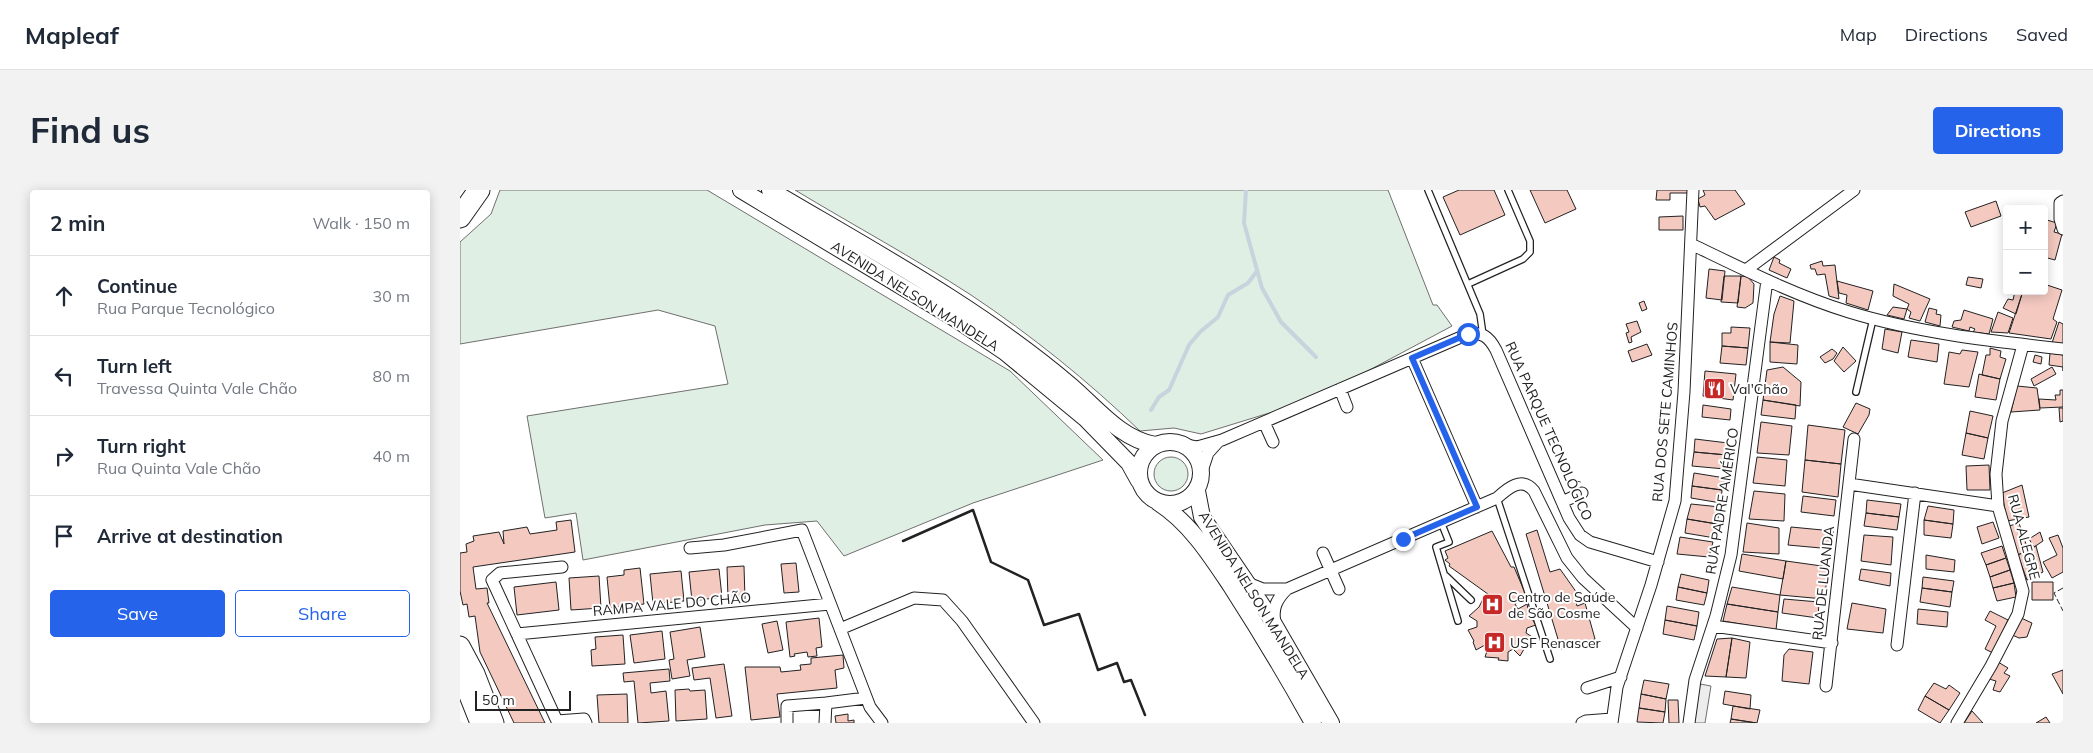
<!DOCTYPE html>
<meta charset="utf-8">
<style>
:root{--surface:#fff;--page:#f2f2f3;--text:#1f2937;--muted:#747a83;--line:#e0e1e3;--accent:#2563eb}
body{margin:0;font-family:Mulish,sans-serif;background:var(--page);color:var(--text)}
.controls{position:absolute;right:15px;top:15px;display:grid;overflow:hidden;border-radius:5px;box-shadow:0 2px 12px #0003}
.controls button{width:45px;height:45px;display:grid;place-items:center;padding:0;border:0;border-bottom:1px solid var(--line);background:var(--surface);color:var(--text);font:25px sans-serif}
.scale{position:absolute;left:15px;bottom:12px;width:96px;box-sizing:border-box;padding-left:5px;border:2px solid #222;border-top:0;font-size:14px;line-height:18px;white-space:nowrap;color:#222;-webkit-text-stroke:4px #fff;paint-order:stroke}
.stop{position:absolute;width:15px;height:15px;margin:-11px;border:4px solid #2563eb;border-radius:50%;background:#fff}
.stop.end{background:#2563eb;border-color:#fff;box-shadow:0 1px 5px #0008}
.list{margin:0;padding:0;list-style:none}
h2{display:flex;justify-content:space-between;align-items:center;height:65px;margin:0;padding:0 20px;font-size:21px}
h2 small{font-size:16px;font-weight:400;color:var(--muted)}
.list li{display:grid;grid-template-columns:32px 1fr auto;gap:15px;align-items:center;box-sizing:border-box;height:80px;padding:0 20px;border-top:1px solid var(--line)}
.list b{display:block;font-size:19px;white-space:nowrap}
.list p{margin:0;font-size:16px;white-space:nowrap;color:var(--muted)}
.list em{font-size:16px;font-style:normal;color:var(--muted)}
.actions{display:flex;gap:10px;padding:15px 20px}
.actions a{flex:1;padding:11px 0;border:1px solid var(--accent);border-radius:5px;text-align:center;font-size:18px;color:var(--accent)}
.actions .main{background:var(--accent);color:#fff}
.icon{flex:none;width:28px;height:28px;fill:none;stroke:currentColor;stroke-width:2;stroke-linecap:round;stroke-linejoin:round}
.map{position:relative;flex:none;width:1603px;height:533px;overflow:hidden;border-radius:5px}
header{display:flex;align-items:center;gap:30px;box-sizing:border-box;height:70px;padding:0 25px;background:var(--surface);border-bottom:1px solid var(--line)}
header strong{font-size:24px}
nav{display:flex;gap:28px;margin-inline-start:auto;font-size:18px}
.intro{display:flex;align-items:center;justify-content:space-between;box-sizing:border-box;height:120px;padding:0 30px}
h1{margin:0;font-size:35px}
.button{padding:12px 22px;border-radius:5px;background:var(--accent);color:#fff;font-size:18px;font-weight:700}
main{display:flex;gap:30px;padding:0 30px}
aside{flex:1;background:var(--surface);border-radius:5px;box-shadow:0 2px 12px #0003}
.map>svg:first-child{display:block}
.green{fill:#e0efe3;stroke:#6f6f6f}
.parking{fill:#ededed;stroke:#6f6f6f}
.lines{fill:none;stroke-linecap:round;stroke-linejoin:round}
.stream{stroke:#c7d3dd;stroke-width:4}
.building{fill:#f3c9c0;stroke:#222}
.service-casing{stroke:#222;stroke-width:8}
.minor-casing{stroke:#222;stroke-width:13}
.secondary-casing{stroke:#222;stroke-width:18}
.primary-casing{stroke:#222;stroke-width:21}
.motorway-casing{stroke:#222;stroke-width:23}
.service{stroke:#fff;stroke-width:5.5}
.minor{stroke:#fff;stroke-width:11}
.secondary{stroke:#fff;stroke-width:16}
.primary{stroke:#fff;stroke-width:19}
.motorway{stroke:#fff;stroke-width:21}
.fence{stroke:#222;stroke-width:1;stroke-dasharray:6 2.5;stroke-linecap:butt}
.wall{stroke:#222;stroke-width:2.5}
.route{stroke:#2563eb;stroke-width:6}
.labels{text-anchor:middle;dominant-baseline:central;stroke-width:4;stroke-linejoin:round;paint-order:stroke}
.street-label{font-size:14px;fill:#222;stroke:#fff}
.poi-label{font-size:14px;fill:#222;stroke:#fff;text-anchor:start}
</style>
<header>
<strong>Mapleaf</strong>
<nav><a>Map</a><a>Directions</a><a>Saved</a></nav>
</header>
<div class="intro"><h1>Find us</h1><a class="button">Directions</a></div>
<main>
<aside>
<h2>2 min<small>Walk · 150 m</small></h2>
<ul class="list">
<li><svg class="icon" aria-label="ahead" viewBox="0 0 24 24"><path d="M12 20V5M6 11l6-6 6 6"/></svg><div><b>Continue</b><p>Rua Parque Tecnológico</p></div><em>30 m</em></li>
<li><svg class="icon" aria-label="left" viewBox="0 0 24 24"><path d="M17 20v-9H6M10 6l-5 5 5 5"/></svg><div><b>Turn left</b><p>Travessa Quinta Vale Chão</p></div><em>80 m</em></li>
<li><svg class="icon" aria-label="right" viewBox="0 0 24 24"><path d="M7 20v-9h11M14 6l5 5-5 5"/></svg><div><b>Turn right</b><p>Rua Quinta Vale Chão</p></div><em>40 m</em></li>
<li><svg class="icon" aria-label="arrive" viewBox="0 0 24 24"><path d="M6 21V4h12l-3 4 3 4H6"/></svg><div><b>Arrive at destination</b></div></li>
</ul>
<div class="actions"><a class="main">Save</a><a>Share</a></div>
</aside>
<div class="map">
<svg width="1603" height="533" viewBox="0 0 1603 533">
<rect width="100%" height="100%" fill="#fff"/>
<!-- green -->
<path class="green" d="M40,0H247L550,181L643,270L513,313L384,366L357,331L305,335L123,370L116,323L85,328L67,226L268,194L255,136L198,120L0,154V52L31,24Z
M335,0H928L973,115H977L992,136L872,200L819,220L741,244L714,238L680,241C628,191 571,145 511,105C454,68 393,35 335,0Z
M694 284a17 17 0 1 1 34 0a17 17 0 1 1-34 0Z"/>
<!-- parking -->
<path class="parking" d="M1240,494L1251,496L1245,533H1234Z"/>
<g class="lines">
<!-- stream -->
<path class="stream" d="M786,0L784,33L802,98L821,132L856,167
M691,220L699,207L709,200L729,155L740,142L758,127L768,105L788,93L797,81"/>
</g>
<!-- building -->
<path class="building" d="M999,0H1034L1045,25L1000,45L983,7Z
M1070,0H1107L1116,19L1085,33Z
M1197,0H1230V3H1210V10H1196Z
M1243,0H1275L1285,14L1255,30L1245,16L1240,17L1238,9L1245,5Z
M1536,11L1541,26L1511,37L1505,22Z
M1223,26V40H1199V27Z
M1587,30L1597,33L1594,42L1602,44L1595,70L1584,67V42Z
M1314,67L1320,70L1319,73L1331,79L1327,88L1309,80Z
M1362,71L1363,76L1375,75L1379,109L1369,106L1365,84L1357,85L1355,79H1351L1350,75Z
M1249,79L1265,81L1262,110L1246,108Z
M1264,86H1281L1278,113L1261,112Z
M1281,86L1288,87L1294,94L1293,113L1285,118L1277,117Z
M1508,87L1523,89L1521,98L1506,95Z
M1377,91L1413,101L1408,120L1386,113L1387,105L1379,103Z
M1434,94L1470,109L1460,131L1449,128L1451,122L1447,119L1449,114L1433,106Z
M1584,94L1602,100L1593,129L1597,132L1591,149L1549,143L1563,101H1584Z
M1555,101L1562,104L1556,124L1543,118L1548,109L1553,110Z
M1320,106L1334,111L1330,153L1310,152L1314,124Z
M1184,111L1187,119L1182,121L1179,113Z
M1433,117L1447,119L1444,129L1427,125Z
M1469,118L1477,120L1476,124L1481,125L1480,136L1465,132Z
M1504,120L1533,129L1529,144L1513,142L1515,139L1510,137L1509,141L1492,137L1494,131L1501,130Z
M1538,122L1553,128L1548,143L1531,142Z
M1177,131L1181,142L1171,147L1172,152L1169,153L1166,143L1169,142L1166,134Z
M1599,132L1603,134V157L1592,153Z
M1271,137L1290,138L1288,158L1262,156V143H1271Z
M1425,139L1442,142L1438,163L1422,159Z
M1451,150L1479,154L1477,172L1448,167Z
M1310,152L1338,155L1337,174L1310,172Z
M1187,154L1192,165L1172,172L1168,161Z
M1262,156L1288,158L1286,175L1260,173Z
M1383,157L1396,171L1384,182L1374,171Z
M1530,158L1541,161L1540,167L1546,169L1540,189L1522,185L1526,165H1530Z
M1372,159L1377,163L1373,169L1365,173L1360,167Z
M1502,160L1518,162L1509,197L1484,194L1489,162L1500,164Z
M1590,163L1603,165V181V177L1589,175Z
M1575,165L1582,167L1581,174L1573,172Z
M1323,177L1341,192L1340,216L1303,210L1307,180Z
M1592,177L1596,184L1574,196L1571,189Z
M1245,181L1276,184L1273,210L1243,206Z
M1519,184L1540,189L1536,210L1515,207Z
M1557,196L1577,198L1580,220L1551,222Z
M1600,200H1603V217L1580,218L1579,209L1596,210L1595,205H1600Z
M1303,210L1336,215L1335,229L1301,225Z
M1396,213L1410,219L1409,225L1398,244L1383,237Z
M1243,215L1271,219L1270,230L1242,227Z
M1599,218H1603V231L1600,232Z
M1510,221L1533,226L1528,248L1506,243Z
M1301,232L1332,236L1329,265L1297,263Z
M1348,235L1385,240L1381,274L1345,270Z
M1506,243L1528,248L1524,269L1502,265Z
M1235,249L1268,253L1267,265L1234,262Z
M1234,262L1267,265L1265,279L1232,276Z
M1297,267L1327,270L1325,296L1293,293Z
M1345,270L1381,274L1378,307L1342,302Z
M1529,275L1530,300H1507L1506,276Z
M1234,283L1265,288L1262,300L1232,296Z
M1562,295L1569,327L1547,331L1542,303Z
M1232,296L1262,300L1261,313L1231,308Z
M1294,301L1325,304L1324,331L1289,329Z
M1343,306L1376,310L1374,326L1341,322Z
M1407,310L1441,314L1439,327L1406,323Z
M1231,314L1260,317L1257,334L1227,329Z
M1468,316L1494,320L1493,334L1464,330Z
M1406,323L1439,327L1437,340L1404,336Z
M1227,329L1257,334L1255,348L1225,343Z
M111,330L115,362L13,377L16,399L27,398L29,413H27L85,533H54L20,462L15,426L9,427L7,414L3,415L0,401V363L7,362L6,354L14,351L13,346L39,342L44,354L43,341L67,337L70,344L97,340L96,332Z
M1464,330L1493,334L1491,348L1464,345Z
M1533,332L1539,348L1522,354L1517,337Z
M1287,333L1319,338V364L1283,362Z
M1559,333L1568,360L1558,365L1549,336Z
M1331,337L1373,341L1372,359L1328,355Z
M1077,340L1090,382L1100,379L1117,403L1114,404L1117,416L1125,413L1135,449L1101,459L1066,344Z
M1032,341L1051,377H1054L1066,405L1055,414L1058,419L1067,414L1069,424L1076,435L1067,438L1066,443L1074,448L1069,455L1067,454L1060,466L1053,459L1048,462V471L1038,470L1039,468L1025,467L1028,458L1025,455L1016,460L1013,452L1014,451L1008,440L1017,437V431L1009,426L1019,417L1023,409L1030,416L1035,414L1032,407L989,376L990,374L985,370L988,368L985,361Z
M1580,342L1583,351L1574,357L1569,349Z
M1404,345L1433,347L1431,375L1401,371Z
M1598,345L1603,358V382L1592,388L1583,372L1597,365L1589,348Z
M1220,347L1253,352L1249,367L1217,364Z
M1542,356L1546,368L1526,375L1521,363Z
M1576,356L1583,382L1567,390L1558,365Z
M1282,364L1326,371L1323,389L1279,381Z
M1466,365L1495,370L1494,382L1466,379Z
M1546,368L1550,380L1530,387L1526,375Z
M1326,371L1369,377L1364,409L1320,405Z
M336,373L339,402L324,403L321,374Z
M284,376L285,409H268L267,377Z
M180,378L184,414L150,418L147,387L164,385V380Z
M259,379L262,407L232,411L229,382Z
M1401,379L1431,383L1430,396L1399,390Z
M1550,380L1554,393L1533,398L1530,387Z
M221,381L224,411L193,414L190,384Z
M1221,384L1249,390L1247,403L1218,397Z
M139,386L141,418L111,420L109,388Z
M1463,387L1494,391L1492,402L1462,398Z
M96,392L99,420L57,425L54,397Z
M1572,392H1593V410H1572Z
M1554,393L1556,407L1537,411L1533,398Z
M1218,397L1247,403L1244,415L1216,410Z
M1272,397L1320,405L1318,422L1267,414Z
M1462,398L1492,402L1490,417L1460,412Z
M1324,409L1359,412L1358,428L1322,423Z
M1392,413L1426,419L1423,443L1387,439Z
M1267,414L1318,422L1316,440L1263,431Z
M1207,416L1239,422L1237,436L1205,430Z
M1458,419L1488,422L1487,437L1457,434Z
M1530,421L1548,430L1533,463L1525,459L1536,436L1525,430Z
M1559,427L1572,433L1567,447L1559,448L1550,444Z
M359,428L362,457L356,458L357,466L348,467L347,462L334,464L335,466L330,467L326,432Z
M1205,430L1237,436L1234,450L1203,444Z
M317,431L323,460L308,463L302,434Z
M240,437L245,467L227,470L230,486L212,489L209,470L214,469L210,442Z
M202,441L205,469L174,473L170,445Z
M163,445L165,474L132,476L131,460L136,459L135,447Z
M1272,448L1290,452L1286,488L1266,487Z
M1272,448L1266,487L1245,486L1257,449Z
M1329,459L1353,462L1349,494L1322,491L1324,465Z
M383,465L384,478L375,480L377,498L317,504L320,527L291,530L285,477H320L321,482L341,480L340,475L351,474V468Z
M1538,472L1548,478L1544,483L1550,486L1540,502L1533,500L1536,491L1529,489Z
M264,474L272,526L256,528L250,488L234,490L232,478Z
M209,479L210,491L190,493L191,503L206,501L209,531L178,533L174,491L164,492L163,483Z
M1603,480V504L1592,484Z
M1184,490L1209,494L1206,509L1181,504Z
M1474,493L1486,499L1489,495L1500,503L1489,520L1465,506Z
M229,499L230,501L245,500L247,529L216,531L215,500Z
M1265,501L1291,505L1290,519L1263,514Z
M167,504L168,533H139L137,505Z
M1181,504L1206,509L1205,522L1179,518Z
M1465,506L1489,520L1480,533L1458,520Z
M1208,510H1218L1219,533H1209Z
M1273,516L1300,520L1297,533L1271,529Z
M1179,518L1205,522L1203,533L1177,532Z
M1512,521L1523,533H1504Z
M388,524V531L394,530V533H376L375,526Z
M1586,527L1590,533H1576Z
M1271,529L1296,533H1270Z"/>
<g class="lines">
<defs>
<path id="service" d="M968,0L1020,124L1023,145
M1008,94L1063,69L1070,62V51L1048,0
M1396,202L1413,129
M1037,308L1090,469
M981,332L989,352L976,357L998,431
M986,386L1011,410"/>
<path id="minor" d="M1603,11L1600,13V29L1603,39
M1231,54C1283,79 1334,105 1389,122C1458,143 1532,151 1603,159
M1286,80L1394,0
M952,168L1017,317
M880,199L887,217
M804,232L813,252
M725,255L737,257L762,250L1008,144C1023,142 1029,147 1036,160L1109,328L1120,345L1130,352L1198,372
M742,281L748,263L758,252
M1389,294L1538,316
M1102,312L1122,303
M230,358L264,355L342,340L410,517L422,533
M863,363L879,399
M102,377L40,383L32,390L97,531L124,529L126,533
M788,393L803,399H827L1037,308C1048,298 1062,286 1074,301L1107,368L1123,388L1177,438
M815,432C812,418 817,409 827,399
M1253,436L1372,453
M380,439L454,408L483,410L502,431L574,533
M57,444L370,414
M1437,455L1455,303
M1366,496L1394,249
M1127,498L1161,487
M327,533V516L366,513
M365,533L366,513L406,508
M1122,533L1126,531L1152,529
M1152,533L1157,497L1191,395L1215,311L1224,202L1233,0
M1229,533L1235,490L1256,426L1271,365L1307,90
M1497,533L1531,476L1558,424L1563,401L1538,316L1536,284L1542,231L1563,155"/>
<path id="secondary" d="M281,0L496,129L545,162L625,228L669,273L679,291
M310,0C413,61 518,117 610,195C636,217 660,249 695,255
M679 283a31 31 0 1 1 62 0a31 31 0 1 1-62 0Z
M737,301L742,327L808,424L871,533
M699,313C730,333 751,366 771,396C800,441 827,486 853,533"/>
<path id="primary" d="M0,456L15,484L34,533
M0,483L20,533"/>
<path id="motorway" d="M0,27L19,0"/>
</defs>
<!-- service casing -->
<use href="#service" class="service-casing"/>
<!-- minor casing -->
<use href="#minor" class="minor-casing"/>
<!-- secondary casing -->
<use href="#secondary" class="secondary-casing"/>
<!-- primary casing -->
<use href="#primary" class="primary-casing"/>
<!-- motorway casing -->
<use href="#motorway" class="motorway-casing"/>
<!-- service -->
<use href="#service" class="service"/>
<!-- minor -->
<use href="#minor" class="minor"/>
<!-- secondary -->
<use href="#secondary" class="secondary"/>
<!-- primary -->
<use href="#primary" class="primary"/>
<!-- motorway -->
<use href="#motorway" class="motorway"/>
<!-- fence -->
<path class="fence" d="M1603,398L1594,403L1603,421"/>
<!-- wall -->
<path class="wall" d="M443,351L513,320L531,372L568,390L584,435L619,424L638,480L657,473L664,492L671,490L685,525"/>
</g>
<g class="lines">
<!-- route -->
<path class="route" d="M943,349L1017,317L952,168L1008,144"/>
</g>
<!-- icons -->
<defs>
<symbol id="restaurant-square" viewBox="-11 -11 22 22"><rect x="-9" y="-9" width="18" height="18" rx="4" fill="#c62828" stroke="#fff"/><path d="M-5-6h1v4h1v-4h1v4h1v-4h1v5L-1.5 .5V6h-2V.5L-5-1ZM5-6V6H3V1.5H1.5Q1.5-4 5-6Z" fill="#fff"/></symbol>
<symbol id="hospital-square" viewBox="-11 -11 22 22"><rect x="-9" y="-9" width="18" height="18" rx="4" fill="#c62828" stroke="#fff"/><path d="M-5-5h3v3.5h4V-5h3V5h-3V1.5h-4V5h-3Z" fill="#fff"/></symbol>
</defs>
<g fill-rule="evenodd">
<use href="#restaurant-square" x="1242" y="186" width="25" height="25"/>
<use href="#hospital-square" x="1020" y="402" width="25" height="25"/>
<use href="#hospital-square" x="1022" y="440" width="25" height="25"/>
</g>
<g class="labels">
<!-- street labels -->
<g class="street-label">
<text transform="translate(455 106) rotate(32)">AVENIDA NELSON MANDELA</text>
<text transform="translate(1205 222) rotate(-85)">RUA DOS SETE CAMINHOS</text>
<text transform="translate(1089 241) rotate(66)">RUA PARQUE TECNOLÓGICO</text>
<text transform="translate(1262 311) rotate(-81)">RUA PADRE AMÉRICO</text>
<text transform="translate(1564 347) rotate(75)">RUA ALEGRE</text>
<text transform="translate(1363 393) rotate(-84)">RUA DE LUANDA</text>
<text transform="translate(794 405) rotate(58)">AVENIDA NELSON MANDELA</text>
<text transform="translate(212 414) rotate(-5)">RAMPA VALE DO CHÃO</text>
</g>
<!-- poi labels -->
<g class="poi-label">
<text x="1270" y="199">Val'Chão</text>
<text x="1048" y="407">Centro de Saúde<tspan x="1048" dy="16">de São Cosme</tspan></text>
<text x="1050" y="453">USF Renascer</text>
</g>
</g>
</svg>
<div class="controls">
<button>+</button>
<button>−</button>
</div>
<div class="scale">50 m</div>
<div class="stop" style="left:1008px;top:144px"></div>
<div class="stop end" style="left:943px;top:349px"></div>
</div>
</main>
